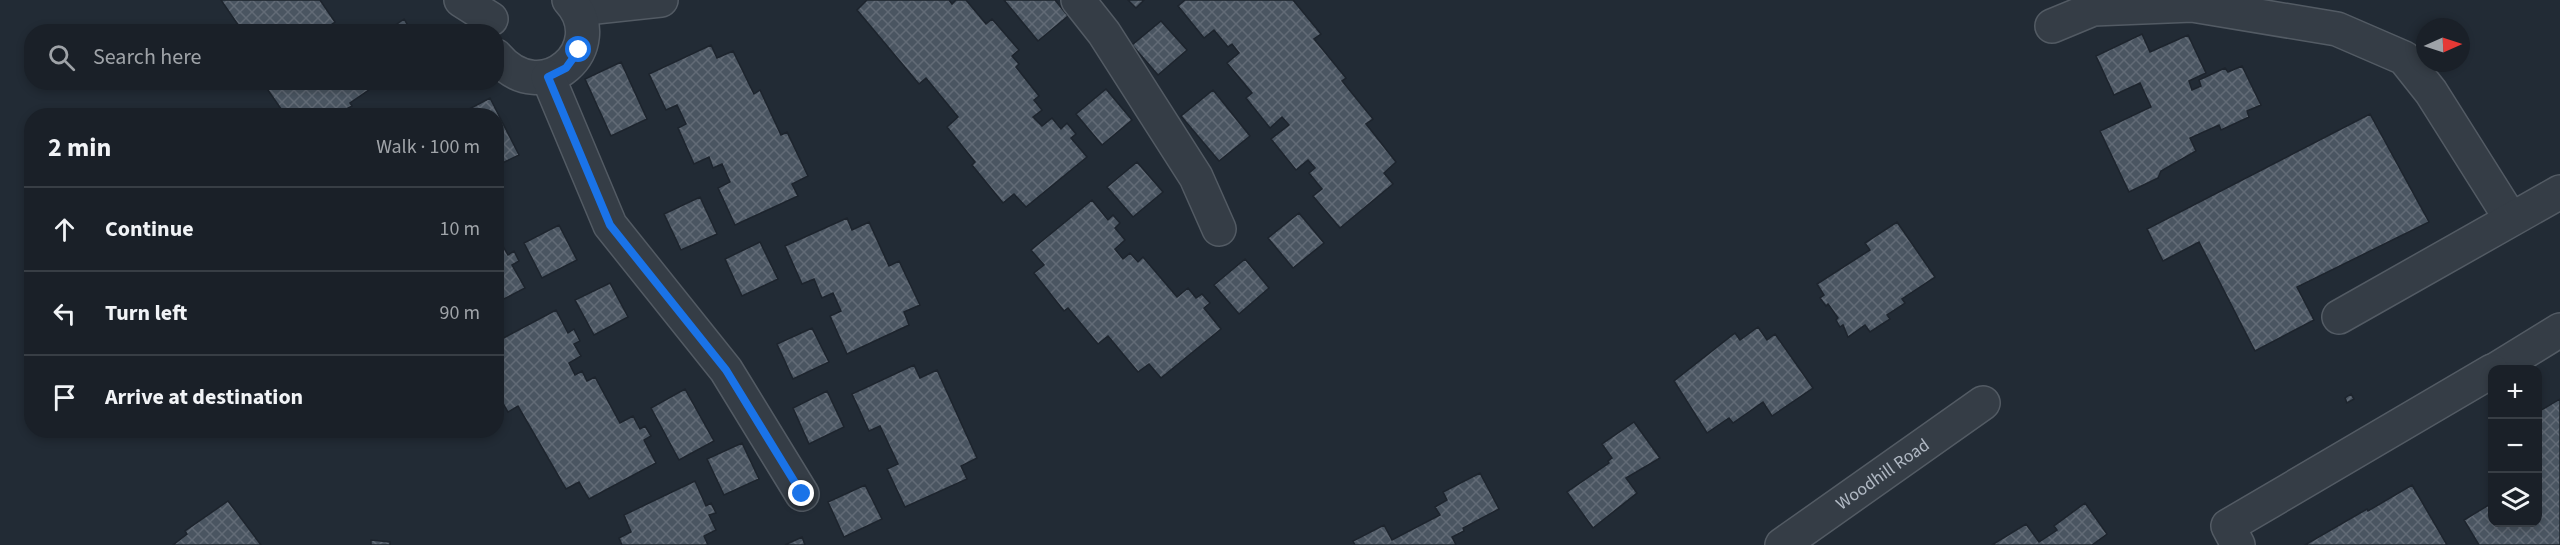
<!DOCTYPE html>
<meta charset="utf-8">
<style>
:root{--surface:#1a2028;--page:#272d34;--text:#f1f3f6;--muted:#9fa3a8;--line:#383e45}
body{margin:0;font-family:"Source Sans 3",sans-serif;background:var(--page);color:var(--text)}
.controls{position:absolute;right:18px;bottom:18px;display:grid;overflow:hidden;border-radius:12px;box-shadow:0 3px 9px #0003}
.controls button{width:54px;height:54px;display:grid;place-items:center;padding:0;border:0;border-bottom:2px solid var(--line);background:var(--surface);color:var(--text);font:30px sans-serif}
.compass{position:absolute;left:2416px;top:18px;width:54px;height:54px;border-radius:50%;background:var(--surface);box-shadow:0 3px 9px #0003;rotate:87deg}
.stop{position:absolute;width:18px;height:18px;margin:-14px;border:4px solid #1a73e8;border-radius:50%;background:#fff}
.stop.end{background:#1a73e8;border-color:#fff;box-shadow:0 2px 6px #0008}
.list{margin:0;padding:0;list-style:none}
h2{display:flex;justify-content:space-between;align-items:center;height:78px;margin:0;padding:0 24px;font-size:26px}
h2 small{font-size:20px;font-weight:400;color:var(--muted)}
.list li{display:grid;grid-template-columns:39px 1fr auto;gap:18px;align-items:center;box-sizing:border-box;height:84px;padding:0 24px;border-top:2px solid var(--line)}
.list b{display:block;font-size:22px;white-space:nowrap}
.list em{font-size:20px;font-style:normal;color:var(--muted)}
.icon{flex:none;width:33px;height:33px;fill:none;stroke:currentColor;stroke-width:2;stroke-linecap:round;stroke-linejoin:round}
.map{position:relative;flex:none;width:2560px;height:545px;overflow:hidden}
.search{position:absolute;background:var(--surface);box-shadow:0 3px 9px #0003;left:24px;top:24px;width:480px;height:66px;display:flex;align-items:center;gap:15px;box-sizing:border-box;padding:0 21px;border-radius:24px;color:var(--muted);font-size:22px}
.panel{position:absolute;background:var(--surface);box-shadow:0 3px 9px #0003;left:24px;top:108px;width:480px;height:330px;border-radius:24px}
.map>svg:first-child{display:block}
.building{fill:url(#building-cross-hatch);stroke:#1d242d;stroke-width:1.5}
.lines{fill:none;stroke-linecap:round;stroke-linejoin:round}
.minor-casing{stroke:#535b64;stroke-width:36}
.minor{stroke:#353d46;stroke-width:33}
.route{stroke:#1a73e8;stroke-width:8}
.labels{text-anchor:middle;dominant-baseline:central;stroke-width:6;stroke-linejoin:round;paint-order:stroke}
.street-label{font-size:18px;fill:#b0b8c3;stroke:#1b222b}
</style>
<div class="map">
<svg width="2560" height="545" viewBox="0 0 2560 545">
<defs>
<pattern id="building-cross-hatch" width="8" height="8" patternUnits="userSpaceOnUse" patternTransform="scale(1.5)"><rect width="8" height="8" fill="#4a5561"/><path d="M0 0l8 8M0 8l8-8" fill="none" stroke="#626b76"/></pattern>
</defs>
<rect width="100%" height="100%" fill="#222b35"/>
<!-- building -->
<path class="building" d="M221,0H320L335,22L325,29L326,32H243Z
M867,0H949L952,4L956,0H966L986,24L992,19L1019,50L1012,56L1019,64L1016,67L1039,96L1034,100L1042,110L1033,117L1042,126L1052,118L1061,129L1067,123L1076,134L1071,138L1087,157L1026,207L1014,194L1003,203L972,165L975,162L947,127L958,117L926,78L919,84L857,10Z
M1004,0H1055L1068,16L1038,41Z
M1128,0H1144L1136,8Z
M1185,0H1293L1321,34L1314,39L1346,78L1342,81L1373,119L1366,124L1396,162L1384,173L1393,184L1340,228L1313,196L1322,189L1309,173L1315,168L1308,160L1296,170L1271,139L1289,125L1282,117L1270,128L1246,98L1252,93L1227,63L1239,53L1232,44L1228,47L1214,30L1204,38L1178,6Z
M404,19L412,32H386Z
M1161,21L1187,50L1158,75L1132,45Z
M2142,34L2150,52L2188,35L2206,73L2189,81L2192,90L2201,86L2199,80L2225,68L2228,72L2242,66L2261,105L2247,111L2249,117L2221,130L2219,125L2190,138L2196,151L2161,171L2158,178L2129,192L2100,131L2151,107L2140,83L2114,95L2096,56Z
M711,45L717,58L733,51L754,94L760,90L781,135L787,132L808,176L792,184L798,196L735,225L718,188L730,182L722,164L713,168L709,157L694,164L678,128L686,124L677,105L666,110L649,74Z
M621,62L647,119L611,136L585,79Z
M375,82L376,85L350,103L352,106L333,116H286L263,83Z
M1106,89L1132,120L1102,145L1076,114Z
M1213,90L1250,136L1219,161L1181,116Z
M490,98L519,155L496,166V116H456Z
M2370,114L2429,222L2297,287L2314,320L2255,351L2199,242L2163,261L2147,229Z
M1137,162L1163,192L1133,217L1107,187Z
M700,197L717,234L681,250L664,214Z
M1092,200L1108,220L1113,215L1120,223L1115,228L1125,240L1115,249L1123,259L1130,253L1138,262L1143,257L1177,297L1188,288L1196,298L1202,294L1210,303L1204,308L1221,329L1161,378L1149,364L1138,372L1108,336L1098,344L1068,308L1064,311L1034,273L1044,265L1031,250Z
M1299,213L1324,243L1293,268L1268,238Z
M847,218L852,230L869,222L889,266L899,261L920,305L904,312L909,325L847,354L830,316L841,311L833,293L822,298L814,279L802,284L785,246Z
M1897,222L1935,277L1902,299L1905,303L1887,315L1890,319L1870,332L1865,325L1848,337L1843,325L1840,327L1836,320L1838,318L1828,304L1826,306L1820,298L1824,295L1817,284L1870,250L1865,243Z
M559,225L577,260L542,278L524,243Z
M500,241L508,255L514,251L519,261L512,265L525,288L496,303V243Z
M760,242L778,279L742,296L725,259Z
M1245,259L1269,288L1239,314L1214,285Z
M610,283L628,317L594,335L575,300Z
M556,310L568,333L574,329L580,341L574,344L581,356L569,363L575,375L582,371L587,381L595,377L620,423L633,416L640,429L645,426L651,436L644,440L656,463L589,499L579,482L566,489L518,406L508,412L496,391V342Z
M1758,327L1767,340L1775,334L1813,388L1772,416L1763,402L1733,423L1729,418L1707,433L1674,381L1735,333L1740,340Z
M812,328L829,362L793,379L777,344Z
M914,365L920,378L937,370L977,458L961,466L967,479L905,507L887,469L898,464L880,426L869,431L852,394Z
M685,389L714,441L679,460L651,408Z
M827,391L844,427L809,444L793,408Z
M2351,394L2354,399L2347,403L2345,398Z
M2560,399V545H2479L2464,520L2492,503V522H2538V412Z
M1634,422L1660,458L1626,478L1637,493L1593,528L1567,492L1609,463L1608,461L1612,458L1602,444Z
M742,443L759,479L724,495L707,459Z
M1480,473L1499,509L1463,528L1464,531L1452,537L1456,545H1355L1353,541L1384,525L1392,540L1440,515L1435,507L1447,500L1443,492Z
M695,481L706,506L711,503L716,513L709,515L716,530L704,536L708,545H622L619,538L631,532L624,515Z
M865,485L882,519L844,537L828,502Z
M2412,485L2447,545H2305L2367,509L2368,511Z
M228,501L261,545H173L187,534L185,531Z
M2085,503L2107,534L2092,545H1992L2026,524L2039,542L2057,530L2054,526Z
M802,537L805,545H785Z
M371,540L390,542V545H371Z"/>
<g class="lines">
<defs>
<g id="minor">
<path d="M461,0L491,19"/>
<path d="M1078,0L1104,33L1196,177L1219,229"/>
<path d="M577,9L661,0"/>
<path d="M2052,26L2093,9L2192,5L2337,29L2404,58L2431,92L2511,219"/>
<path d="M496,56C543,112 612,46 569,0"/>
<path d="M548,77L610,225L726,370L802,494"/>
<path d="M2339,317L2560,192"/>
<path d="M2495,370L2560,330"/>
<path id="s1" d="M1782,545L1983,403"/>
<path d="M2238,545L2228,526L2492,371"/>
</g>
</defs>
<!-- minor casing -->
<use href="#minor" class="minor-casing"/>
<!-- minor -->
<use href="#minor" class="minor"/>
</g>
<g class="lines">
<!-- route -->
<path class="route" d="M579,50L566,68L548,77L610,225L726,370L802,494"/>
</g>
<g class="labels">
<!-- street labels -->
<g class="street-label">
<text stroke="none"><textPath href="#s1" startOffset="123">Woodhill Road</textPath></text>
</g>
</g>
</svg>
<div class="controls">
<button>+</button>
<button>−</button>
<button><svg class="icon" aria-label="layers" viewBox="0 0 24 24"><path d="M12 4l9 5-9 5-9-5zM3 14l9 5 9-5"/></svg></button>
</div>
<svg class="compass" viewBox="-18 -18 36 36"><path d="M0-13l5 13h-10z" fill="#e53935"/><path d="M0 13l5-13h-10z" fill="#9fa3a8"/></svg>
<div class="stop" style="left:579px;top:50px"></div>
<div class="stop end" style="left:802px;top:494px"></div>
<div class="search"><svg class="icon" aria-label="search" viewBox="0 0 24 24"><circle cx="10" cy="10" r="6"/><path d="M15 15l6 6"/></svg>Search here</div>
<section class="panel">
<h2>2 min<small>Walk · 100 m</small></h2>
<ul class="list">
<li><svg class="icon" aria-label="ahead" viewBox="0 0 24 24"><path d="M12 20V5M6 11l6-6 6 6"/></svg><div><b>Continue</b></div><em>10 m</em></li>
<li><svg class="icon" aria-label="left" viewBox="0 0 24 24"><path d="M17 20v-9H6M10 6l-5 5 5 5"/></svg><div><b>Turn left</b></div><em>90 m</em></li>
<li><svg class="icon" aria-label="arrive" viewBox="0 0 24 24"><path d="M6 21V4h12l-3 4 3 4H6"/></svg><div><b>Arrive at destination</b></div></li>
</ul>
</section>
</div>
